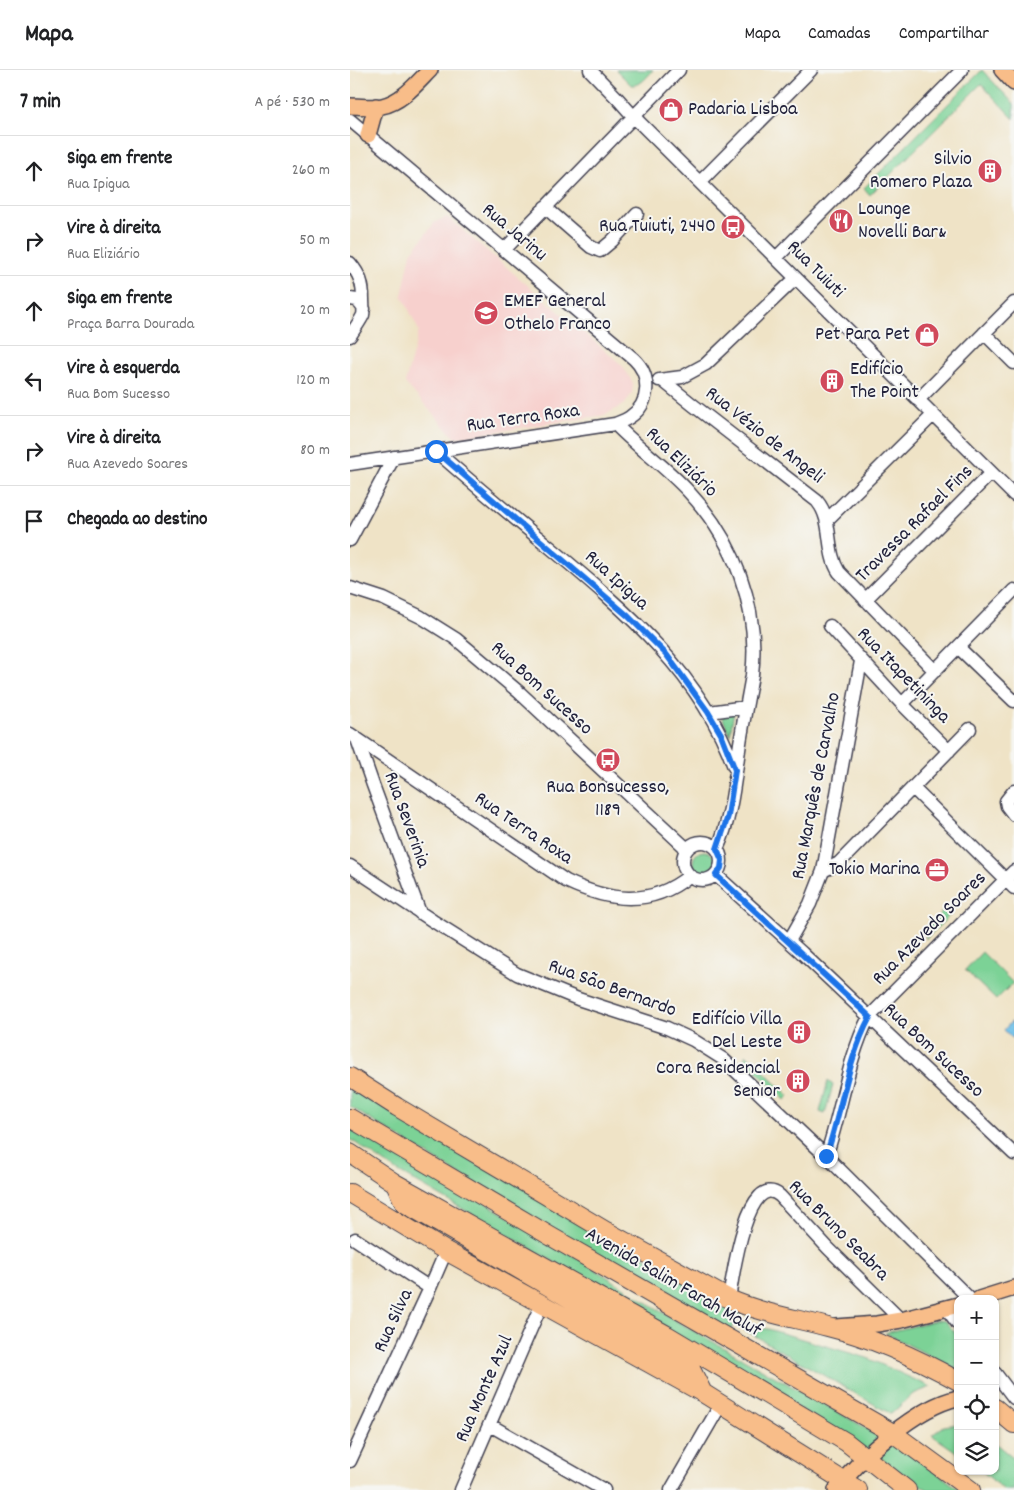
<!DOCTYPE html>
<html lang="pt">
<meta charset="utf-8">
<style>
:root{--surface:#fff;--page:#f2f2f2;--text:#202124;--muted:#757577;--line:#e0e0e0}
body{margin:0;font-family:Dekko,sans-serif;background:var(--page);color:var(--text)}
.controls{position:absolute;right:15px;bottom:15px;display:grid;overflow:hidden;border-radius:10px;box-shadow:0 1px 4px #0004}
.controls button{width:45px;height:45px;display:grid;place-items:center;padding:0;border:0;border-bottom:1px solid var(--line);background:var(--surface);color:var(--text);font:25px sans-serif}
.stop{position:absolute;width:15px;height:15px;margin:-11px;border:4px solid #1a73e8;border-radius:50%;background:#fff}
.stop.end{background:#1a73e8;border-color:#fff;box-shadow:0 1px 5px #0008}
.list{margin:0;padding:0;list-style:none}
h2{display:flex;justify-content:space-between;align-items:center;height:65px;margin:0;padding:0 20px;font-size:21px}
h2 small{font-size:16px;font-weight:400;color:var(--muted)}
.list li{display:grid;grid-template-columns:32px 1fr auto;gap:15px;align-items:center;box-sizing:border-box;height:70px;padding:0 20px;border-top:1px solid var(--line)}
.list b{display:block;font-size:19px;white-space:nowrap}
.list p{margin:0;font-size:16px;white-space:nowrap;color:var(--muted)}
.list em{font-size:16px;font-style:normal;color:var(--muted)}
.icon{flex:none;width:28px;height:28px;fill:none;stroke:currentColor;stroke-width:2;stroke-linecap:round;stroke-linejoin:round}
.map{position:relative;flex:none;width:664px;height:1420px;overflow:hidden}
header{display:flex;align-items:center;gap:30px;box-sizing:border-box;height:70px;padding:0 25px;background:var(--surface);border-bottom:1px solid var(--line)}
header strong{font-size:24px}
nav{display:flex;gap:28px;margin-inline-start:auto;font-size:18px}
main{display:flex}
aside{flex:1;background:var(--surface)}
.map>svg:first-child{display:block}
.built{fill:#f7d0cd}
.green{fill:#7cd296;stroke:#4f7a68}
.water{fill:#6cbfe8;stroke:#477092}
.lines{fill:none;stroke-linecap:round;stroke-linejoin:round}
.minor-casing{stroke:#413f50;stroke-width:15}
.major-casing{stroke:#413f50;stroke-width:18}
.highway-casing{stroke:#413f50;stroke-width:20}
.minor{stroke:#fff;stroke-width:12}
.major{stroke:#f8bd89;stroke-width:15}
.highway{stroke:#f8bd89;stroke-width:18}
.route{stroke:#1a73e8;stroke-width:6}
.labels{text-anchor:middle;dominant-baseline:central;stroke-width:4;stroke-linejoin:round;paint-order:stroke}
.poi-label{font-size:20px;fill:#22223b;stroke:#f6f6f2;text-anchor:end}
.street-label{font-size:20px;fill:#22223b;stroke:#f6f6f2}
</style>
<header>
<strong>Mapa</strong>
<nav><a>Mapa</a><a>Camadas</a><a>Compartilhar</a></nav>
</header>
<main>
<aside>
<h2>7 min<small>A pé · 530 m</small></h2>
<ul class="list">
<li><svg class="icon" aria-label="ahead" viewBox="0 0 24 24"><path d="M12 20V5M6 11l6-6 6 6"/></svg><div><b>Siga em frente</b><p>Rua Ipigua</p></div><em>260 m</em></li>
<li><svg class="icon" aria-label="right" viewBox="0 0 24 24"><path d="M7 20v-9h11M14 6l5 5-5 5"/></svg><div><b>Vire à direita</b><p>Rua Eliziário</p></div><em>50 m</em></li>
<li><svg class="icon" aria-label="ahead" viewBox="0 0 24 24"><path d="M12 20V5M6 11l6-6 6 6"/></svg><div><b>Siga em frente</b><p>Praça Barra Dourada</p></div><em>20 m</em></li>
<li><svg class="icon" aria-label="left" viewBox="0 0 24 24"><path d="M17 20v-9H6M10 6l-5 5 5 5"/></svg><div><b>Vire à esquerda</b><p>Rua Bom Sucesso</p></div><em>120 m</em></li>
<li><svg class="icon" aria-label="right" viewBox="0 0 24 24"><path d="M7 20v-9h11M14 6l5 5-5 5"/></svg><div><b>Vire à direita</b><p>Rua Azevedo Soares</p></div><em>80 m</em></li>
<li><svg class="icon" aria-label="arrive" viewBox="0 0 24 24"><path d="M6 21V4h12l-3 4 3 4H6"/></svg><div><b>Chegada ao destino</b></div></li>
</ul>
</aside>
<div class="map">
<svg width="664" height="1420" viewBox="0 0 664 1420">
<rect width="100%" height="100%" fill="#f6f6f2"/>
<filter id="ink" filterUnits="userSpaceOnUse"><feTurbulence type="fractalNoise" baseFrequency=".02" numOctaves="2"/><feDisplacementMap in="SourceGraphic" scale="10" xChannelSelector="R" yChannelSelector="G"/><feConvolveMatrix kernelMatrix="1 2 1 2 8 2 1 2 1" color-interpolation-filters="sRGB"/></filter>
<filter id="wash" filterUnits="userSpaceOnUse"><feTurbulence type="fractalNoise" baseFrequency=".0096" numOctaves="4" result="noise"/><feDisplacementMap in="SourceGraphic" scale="20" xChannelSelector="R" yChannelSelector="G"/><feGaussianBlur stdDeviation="1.12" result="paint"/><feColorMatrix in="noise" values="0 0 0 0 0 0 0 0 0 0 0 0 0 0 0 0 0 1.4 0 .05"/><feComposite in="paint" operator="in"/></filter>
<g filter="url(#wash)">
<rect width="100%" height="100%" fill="#efe3c6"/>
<!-- built -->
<path class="built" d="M97,147L272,295L283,313L282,323L275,334L255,345L105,368L55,313L69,261L52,225L61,183L85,152Z"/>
<!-- green -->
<path class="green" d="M266,0H303C297,7 291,16 281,15Z
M632,0L664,34V49L631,14L520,125L514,118Z
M384,642L380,665L371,645Z
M343 792a11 11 0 1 1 22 0a11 11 0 1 1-22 0Z
M597,837L603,842L576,869V858Z
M632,882L663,913L646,930L615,900Z
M396,984L439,1026L435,1030L395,990Z
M478,1011L483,1015L475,1044L470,1042Z
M0,1015L391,1242L381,1261L198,1159L16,1047L0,1036Z
M0,1052L229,1189L328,1252L562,1384L610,1420H578L506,1373L230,1207L42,1098L0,1069Z
M588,1250L595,1251L608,1266V1300L535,1263Z
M393,1257L418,1259L517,1288L581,1317L563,1324L541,1344L393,1259Z
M608,1354V1383L582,1365L594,1356Z
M645,1373L664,1389V1420H654L632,1401H645Z"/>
<!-- water -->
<path class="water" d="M661,952L664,954V970L654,960Z"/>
</g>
<g filter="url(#ink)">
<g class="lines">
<defs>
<path id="minor" d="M240,0L268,29L283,46L664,425
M0,50L284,289C301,305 301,333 280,347C276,350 270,352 265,354L0,394
M350,112L461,0
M195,137L241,177L250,181L262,171L287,144
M154,180L329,0
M426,188L612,0
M0,193C10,205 13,214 13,229C13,235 14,241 13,245C11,250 3,261 0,266
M0,229L7,230L14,239
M634,263L664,293
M309,310L332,307L356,294L446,208
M312,310L343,335L467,431C484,451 475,481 489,502L585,601
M568,330L664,233
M265,354C288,378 316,397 338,421C384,470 410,537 402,605C399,623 395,642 392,661C385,699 384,743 367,779
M86,381C124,415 163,447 202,479C275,540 352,605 384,697
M477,450L583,345
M0,470L44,387
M0,518L34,529L71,547L106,569L170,623L337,779
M515,530L641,403
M480,556L552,634L599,681
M608,577L664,631
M552,634L664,520
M359,642L396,637
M0,664L216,811C258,831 300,838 339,806
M7,669L23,715L70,843
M563,718L664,818
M664,721L656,731L657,736L664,745
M333 791a19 19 0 1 1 38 0a19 19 0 1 1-38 0Z
M0,796L83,851L167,904L228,929L317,958L343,970L373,989L476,1086L620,1229
M473,801L489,793L620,659
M366,805L452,883L664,1084
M439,871L460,834L473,801L511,591
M476,1086C492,1040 497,990 519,947L664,801
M5,1169L80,1218
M379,1229C382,1210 397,1098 430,1126L478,1178L551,1250
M596,1238L608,1254
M645,1303L664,1328
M140,1355L254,1420
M0,1391L80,1218L96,1181
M111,1420L192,1233
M321,1420L371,1334"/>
<path id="major" d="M652,0L664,13
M0,36C11,36 22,38 32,36C52,32 67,13 80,0
M18,65L26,36
M629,1229L664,1218
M486,1257L527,1254L551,1250L608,1235
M486,1420C512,1386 566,1337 608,1328"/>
<path id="highway" d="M0,1007L47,1037L256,1161L379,1229C411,1243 444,1248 478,1257C523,1268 567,1288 608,1311
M0,1048L200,1166L543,1363L621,1420
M0,1083L45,1113L317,1265L496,1372L557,1420
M45,1113L54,1133L341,1299L353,1323
M0,1123L96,1181L353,1323L508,1420
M645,1338L664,1354"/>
</defs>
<!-- minor casing -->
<use href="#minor" class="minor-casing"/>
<!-- major casing -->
<use href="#major" class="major-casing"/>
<!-- highway casing -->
<use href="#highway" class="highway-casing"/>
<!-- minor -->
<use href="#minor" class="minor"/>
<!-- major -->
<use href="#major" class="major"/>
<!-- highway -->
<use href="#highway" class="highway"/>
</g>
</g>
<g class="lines" filter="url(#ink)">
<!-- route -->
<path class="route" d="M86,381L278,546L316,584L358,642L371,664L385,700L378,746L367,779L372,790L371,798L366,805L520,947C497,990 492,1040 476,1086"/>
</g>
<!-- icons -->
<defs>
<symbol id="shop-disc" viewBox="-11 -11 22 22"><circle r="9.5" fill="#d1495b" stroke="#f6f6f2"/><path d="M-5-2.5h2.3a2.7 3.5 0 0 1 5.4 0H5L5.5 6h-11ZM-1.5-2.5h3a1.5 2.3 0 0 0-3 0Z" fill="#fff"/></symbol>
<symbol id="building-disc" viewBox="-11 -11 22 22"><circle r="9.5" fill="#d1495b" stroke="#f6f6f2"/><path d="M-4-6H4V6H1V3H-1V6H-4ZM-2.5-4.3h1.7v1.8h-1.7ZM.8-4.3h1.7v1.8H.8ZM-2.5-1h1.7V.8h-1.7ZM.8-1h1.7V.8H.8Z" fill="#fff"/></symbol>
<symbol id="restaurant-disc" viewBox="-11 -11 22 22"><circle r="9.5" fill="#d1495b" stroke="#f6f6f2"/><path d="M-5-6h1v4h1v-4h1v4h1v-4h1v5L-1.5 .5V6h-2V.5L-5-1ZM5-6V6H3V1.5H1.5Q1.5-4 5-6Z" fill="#fff"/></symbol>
<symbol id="bus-disc" viewBox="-11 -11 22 22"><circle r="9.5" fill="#d1495b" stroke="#f6f6f2"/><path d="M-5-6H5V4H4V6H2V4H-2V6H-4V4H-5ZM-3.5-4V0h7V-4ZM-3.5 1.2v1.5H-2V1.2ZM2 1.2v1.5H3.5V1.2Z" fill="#fff"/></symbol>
<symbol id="school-disc" viewBox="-11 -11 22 22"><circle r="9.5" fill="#d1495b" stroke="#f6f6f2"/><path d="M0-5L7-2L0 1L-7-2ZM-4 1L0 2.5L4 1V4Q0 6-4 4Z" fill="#fff"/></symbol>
<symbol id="office-disc" viewBox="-11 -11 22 22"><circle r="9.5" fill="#d1495b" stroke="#f6f6f2"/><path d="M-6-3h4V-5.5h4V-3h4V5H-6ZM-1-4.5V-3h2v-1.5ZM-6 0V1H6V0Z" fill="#fff"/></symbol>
</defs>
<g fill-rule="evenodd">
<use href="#shop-disc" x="307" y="26" width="28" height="28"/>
<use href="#building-disc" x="626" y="87" width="28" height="28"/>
<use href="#restaurant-disc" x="477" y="137" width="28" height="28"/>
<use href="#bus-disc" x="369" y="143" width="28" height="28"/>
<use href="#school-disc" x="122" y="229" width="28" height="28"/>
<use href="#shop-disc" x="563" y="251" width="28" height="28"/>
<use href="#building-disc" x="468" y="297" width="28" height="28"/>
<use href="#bus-disc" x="244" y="676" width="28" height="28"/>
<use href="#office-disc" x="573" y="786" width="28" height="28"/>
<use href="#building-disc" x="435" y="948" width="28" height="28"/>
<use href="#building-disc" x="434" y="997" width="28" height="28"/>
</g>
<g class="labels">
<!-- poi labels -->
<g class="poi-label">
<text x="338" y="40" text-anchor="start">Padaria Lisboa</text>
<text x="622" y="90">Silvio<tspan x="622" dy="23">Romero Plaza</tspan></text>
<text x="508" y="140" text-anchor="start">Lounge<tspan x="508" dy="23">Novelli Bar&amp;</tspan></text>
<text x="366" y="157">Rua Tuiuti, 2440</text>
<text x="154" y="232" text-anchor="start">EMEF General<tspan x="154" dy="23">Othelo Franco</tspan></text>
<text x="560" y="265">Pet Para Pet</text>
<text x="500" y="300" text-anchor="start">Edifício<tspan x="500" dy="23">The Point</tspan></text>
<text x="258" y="718" text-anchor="middle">Rua Bonsucesso,<tspan x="258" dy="23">1189</tspan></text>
<text x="570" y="800">Tokio Marina</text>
<text x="432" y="950">Edifício Villa<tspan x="432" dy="23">Del Leste</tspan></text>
<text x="430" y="999">Cora Residencial<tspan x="430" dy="23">Senior</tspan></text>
</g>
<!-- street labels -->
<g class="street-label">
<text transform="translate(164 163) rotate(40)">Rua Jarinu</text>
<text transform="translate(465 200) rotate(45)">Rua Tuiuti</text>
<text transform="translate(173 349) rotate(-8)">Rua Terra Roxa</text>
<text transform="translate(414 366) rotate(38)">Rua Vézio de Angeli</text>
<text transform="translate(331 393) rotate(44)">Rua Eliziário</text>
<text transform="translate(565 454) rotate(-45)">Travessa Rafael Fins</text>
<text transform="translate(266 511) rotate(42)">Rua Ipigua</text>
<text transform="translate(553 606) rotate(46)">Rua Itapetininga</text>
<text transform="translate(191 619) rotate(42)">Rua Bom Sucesso</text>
<text transform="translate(467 716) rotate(-79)">Rua Marquês de Carvalho</text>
<text transform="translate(56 750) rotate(70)">Rua Severinia</text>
<text transform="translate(173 759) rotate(34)">Rua Terra Roxa</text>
<text transform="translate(580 859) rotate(-45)">Rua Azevedo Soares</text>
<text transform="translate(262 919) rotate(20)">Rua São Bernardo</text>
<text transform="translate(583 981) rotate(43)">Rua Bom Sucesso</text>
<text transform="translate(488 1161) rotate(45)">Rua Bruno Seabra</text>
<text transform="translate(323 1213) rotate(30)">Avenida Salim Farah Maluf</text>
<text transform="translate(44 1251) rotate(-65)">Rua Silva</text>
<text transform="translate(135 1319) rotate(-66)">Rua Monte Azul</text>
</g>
</g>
</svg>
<div class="controls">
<button>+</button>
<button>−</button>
<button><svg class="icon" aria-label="locate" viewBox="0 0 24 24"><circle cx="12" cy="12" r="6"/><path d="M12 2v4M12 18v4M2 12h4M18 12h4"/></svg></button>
<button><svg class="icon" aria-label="layers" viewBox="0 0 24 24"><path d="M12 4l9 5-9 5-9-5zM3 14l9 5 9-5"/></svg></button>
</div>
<div class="stop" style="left:86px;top:381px"></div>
<div class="stop end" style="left:476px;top:1086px"></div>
</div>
</main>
